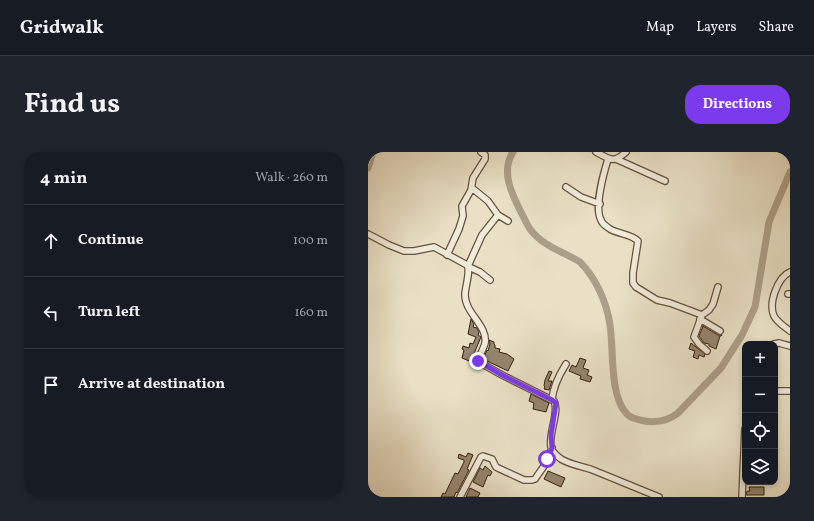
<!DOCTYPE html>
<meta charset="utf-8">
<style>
:root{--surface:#171b24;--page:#20242c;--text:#f1f3f6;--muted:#9ea1a6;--line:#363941;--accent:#7c3aed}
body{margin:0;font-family:Vollkorn,serif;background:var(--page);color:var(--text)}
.controls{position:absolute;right:12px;bottom:12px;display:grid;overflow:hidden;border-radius:8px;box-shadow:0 2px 6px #0003}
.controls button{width:36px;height:36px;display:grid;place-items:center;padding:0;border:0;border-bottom:1px solid var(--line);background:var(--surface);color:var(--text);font:20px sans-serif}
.stop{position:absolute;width:12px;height:12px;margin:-9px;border:3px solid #7c3aed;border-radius:50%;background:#fff}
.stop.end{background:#7c3aed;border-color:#fff;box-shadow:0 1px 4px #0008}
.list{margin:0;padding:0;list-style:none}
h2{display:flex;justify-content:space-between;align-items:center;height:52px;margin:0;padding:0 16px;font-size:17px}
h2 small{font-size:13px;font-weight:400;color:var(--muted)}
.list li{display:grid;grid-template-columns:26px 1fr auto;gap:12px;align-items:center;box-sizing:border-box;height:72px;padding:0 16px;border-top:1px solid var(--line)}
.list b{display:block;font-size:15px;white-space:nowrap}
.list em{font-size:13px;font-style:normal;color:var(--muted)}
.icon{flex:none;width:22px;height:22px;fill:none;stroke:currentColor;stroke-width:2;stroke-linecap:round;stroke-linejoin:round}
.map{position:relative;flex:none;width:422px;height:345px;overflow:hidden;border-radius:16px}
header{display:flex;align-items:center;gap:24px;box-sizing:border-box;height:56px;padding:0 20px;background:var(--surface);border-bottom:1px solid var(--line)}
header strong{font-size:19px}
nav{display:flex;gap:22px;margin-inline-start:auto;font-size:14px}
.intro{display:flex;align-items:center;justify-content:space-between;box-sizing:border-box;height:96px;padding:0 24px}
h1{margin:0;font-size:28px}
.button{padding:10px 18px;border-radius:16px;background:var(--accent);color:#fff;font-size:14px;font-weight:700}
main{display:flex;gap:24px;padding:0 24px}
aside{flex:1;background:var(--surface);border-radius:16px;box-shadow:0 2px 6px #0003}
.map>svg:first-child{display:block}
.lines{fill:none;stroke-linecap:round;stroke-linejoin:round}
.river{stroke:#ac9f88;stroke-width:7}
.building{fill:#94856e;stroke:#37220f}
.minor-casing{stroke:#64523d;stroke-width:8}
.minor{stroke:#f1ebda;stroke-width:5.5}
.route{stroke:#7c3aed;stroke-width:5}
</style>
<header>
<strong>Gridwalk</strong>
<nav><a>Map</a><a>Layers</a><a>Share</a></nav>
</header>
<div class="intro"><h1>Find us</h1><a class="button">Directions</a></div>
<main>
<aside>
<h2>4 min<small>Walk · 260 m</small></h2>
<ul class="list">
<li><svg class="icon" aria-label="ahead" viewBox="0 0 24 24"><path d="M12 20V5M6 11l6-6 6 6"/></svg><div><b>Continue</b></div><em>100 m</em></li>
<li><svg class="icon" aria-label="left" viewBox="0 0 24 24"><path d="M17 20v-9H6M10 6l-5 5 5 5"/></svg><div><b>Turn left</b></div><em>160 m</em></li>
<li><svg class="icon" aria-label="arrive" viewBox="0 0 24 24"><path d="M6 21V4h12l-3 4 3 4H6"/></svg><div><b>Arrive at destination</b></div></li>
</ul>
</aside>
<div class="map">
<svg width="422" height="345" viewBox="0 0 422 345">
<rect width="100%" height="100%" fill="#e9e0c6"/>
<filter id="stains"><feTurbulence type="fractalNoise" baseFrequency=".005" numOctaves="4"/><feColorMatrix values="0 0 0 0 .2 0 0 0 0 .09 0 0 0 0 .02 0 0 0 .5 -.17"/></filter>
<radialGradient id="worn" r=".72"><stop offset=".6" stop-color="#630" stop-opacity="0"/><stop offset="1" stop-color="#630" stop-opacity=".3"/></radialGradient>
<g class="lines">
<!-- river -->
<path class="river" d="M145,0C130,23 149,51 159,72C169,92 194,99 212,110C228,126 239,151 242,173C246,197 241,244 259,262C263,267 270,267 276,269C289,271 300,269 310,261L353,216L374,183L387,155L401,70L422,20
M0,16L5,0"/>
</g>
<!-- building -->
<path class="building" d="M103,167L106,172L105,175L109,176L111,180L110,183L113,185L105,204H107L106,211L94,206L96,198L94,197L95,194L101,196L102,191L105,192L108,185L100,182Z
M335,174L350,183H354L353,184H352L348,197L341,194V192L336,191L331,184Z
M121,188L126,190V192L127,193V196L132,197L131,200L139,202L146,207L140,219L117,208L118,205H116L119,198L120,199L122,192Z
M323,191L337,202L336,205L331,203L330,207L325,205L327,199L321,197Z
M212,206L218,208L215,216L221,218L219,223L224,225L222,230L212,227L213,224L201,219L204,213L208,215Z
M181,219L184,220L180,229H184L181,238L176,237L177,235L176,234L177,228Z
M163,242L181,251L178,260L165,257L166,251L161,249Z
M100,301L105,303L99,317L101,318L89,341L88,340L86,345H73L75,341L77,342L87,321L90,322L96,310V308L90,306L91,302L98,305Z
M117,314L124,320L122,324L120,323L119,325L115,335L105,330L112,316L115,318Z
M180,319L197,326L193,335L176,327Z
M381,335H396V343H378L379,339H382Z
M102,336L112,341L110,345H98Z"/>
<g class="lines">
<defs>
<path id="minor" d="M228,0C242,7 245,12 258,0
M240,7C236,20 226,56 233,68C234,72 239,75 242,77C250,82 264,82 270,89L265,121V131L268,135L289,148L302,151L334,163
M248,7L297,29
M198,35L213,45L232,52
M104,36L120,49L130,63
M0,82L21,93L36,99H46L66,95L99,113C103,119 97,135 97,143C97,161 120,174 117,191C116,196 112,202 110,208L111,210L134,223L186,249C192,259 180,282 183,295C184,300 189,304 193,307C201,312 212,314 222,317C245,326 268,336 291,345
M79,103L91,77L95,64L94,54L103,38L105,26L117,7V3L113,0
M100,114L114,83L130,63L140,69
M101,115L112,120L122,128
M422,120C410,125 400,151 406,164C409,170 417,175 422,179
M420,142H422
M332,167L352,179
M406,192L411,191L422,194
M339,199L331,192L326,185L334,163L341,158L345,152L350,135
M407,239H422
M184,248C185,234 191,223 198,212
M92,345L113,305L115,304L124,307L128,315L130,316L156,328H164L167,327L176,314L184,296
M374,345L377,277"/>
</defs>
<!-- minor casing -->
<use href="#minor" class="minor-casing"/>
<!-- minor -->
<use href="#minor" class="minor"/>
</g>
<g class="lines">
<!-- route -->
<path class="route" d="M110,209L134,223L184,248L188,251L183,283L184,296L179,307"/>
</g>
<rect width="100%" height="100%" filter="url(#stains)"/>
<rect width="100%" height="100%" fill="url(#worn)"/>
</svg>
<div class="controls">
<button>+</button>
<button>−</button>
<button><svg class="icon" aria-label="locate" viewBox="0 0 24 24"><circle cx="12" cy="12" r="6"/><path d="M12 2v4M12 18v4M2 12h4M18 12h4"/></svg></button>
<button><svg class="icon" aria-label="layers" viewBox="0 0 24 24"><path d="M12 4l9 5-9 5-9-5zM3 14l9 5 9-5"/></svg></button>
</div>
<div class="stop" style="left:179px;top:307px"></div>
<div class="stop end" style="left:110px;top:209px"></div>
</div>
</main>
